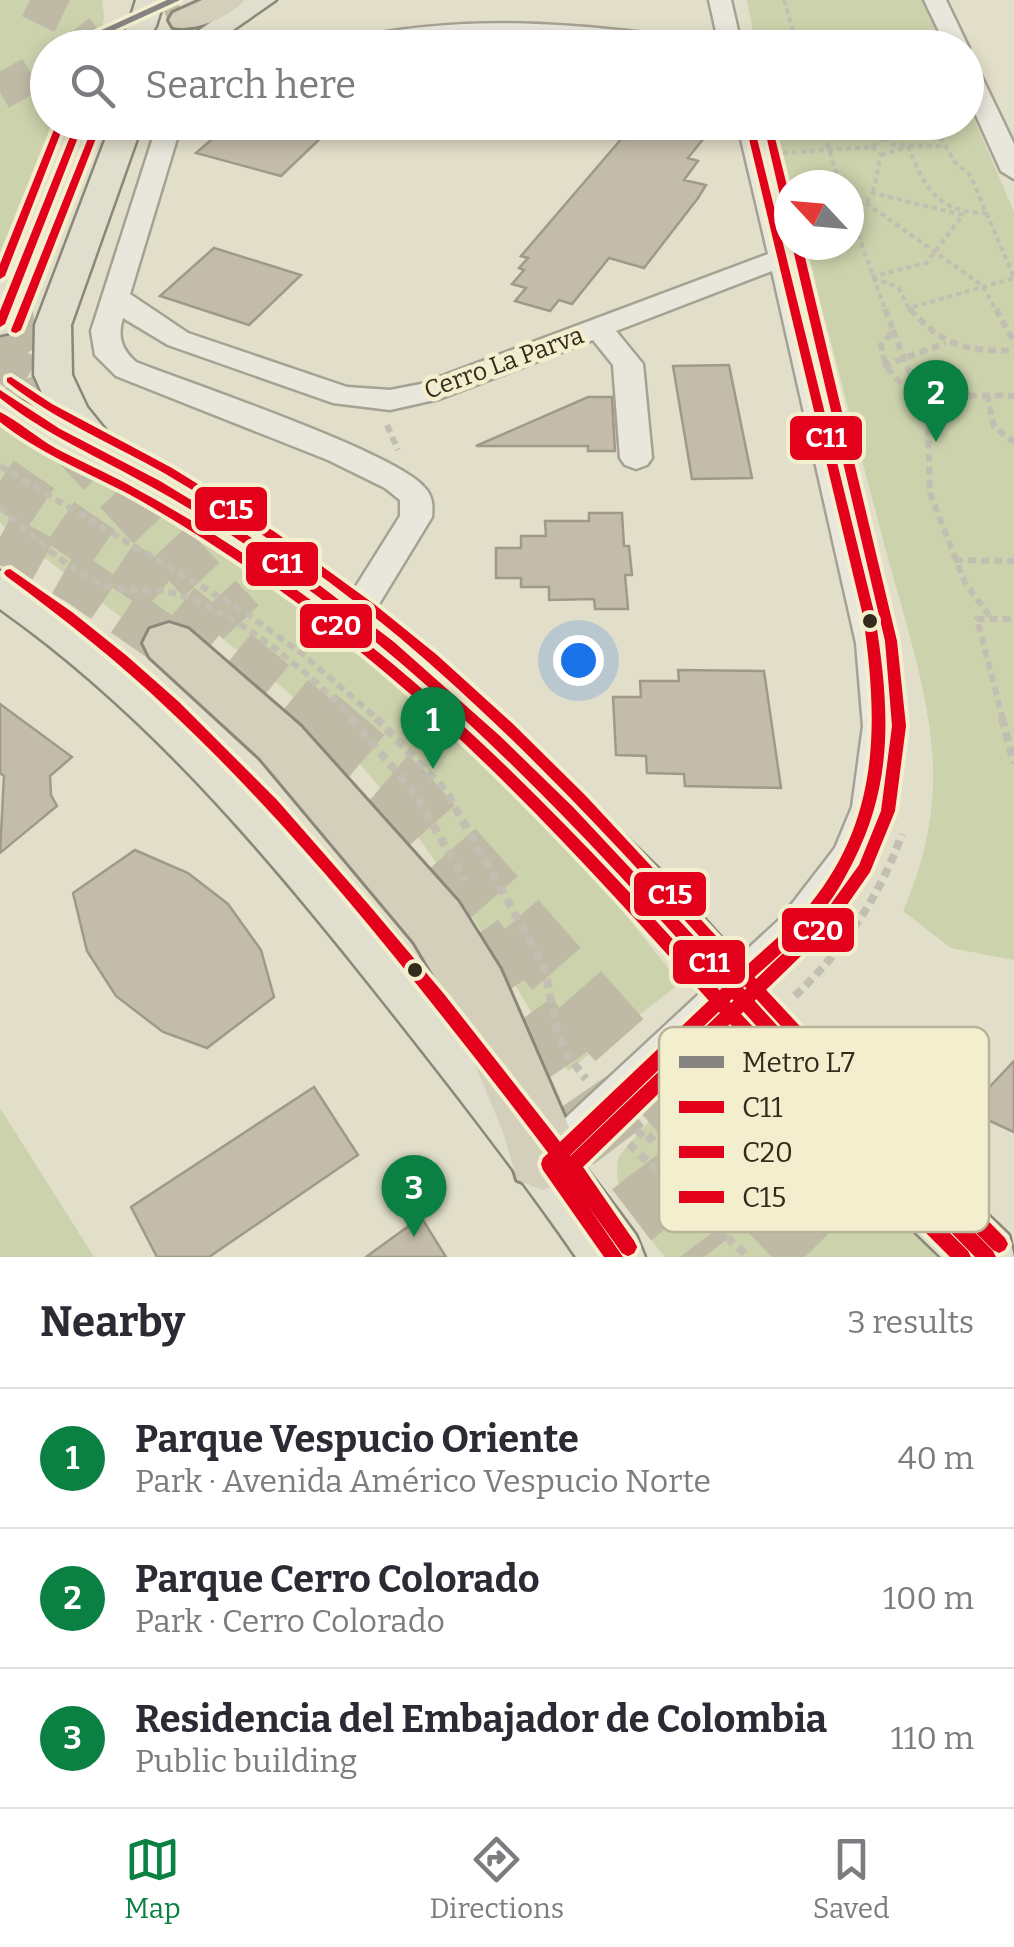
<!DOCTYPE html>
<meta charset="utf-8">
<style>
:root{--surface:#fff;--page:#f7f7f7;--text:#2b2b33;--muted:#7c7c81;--line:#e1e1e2;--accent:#0b8043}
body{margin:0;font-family:Bitter,serif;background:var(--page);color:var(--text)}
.compass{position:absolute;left:774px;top:170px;width:90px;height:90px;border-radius:50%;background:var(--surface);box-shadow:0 5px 15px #0003;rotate:296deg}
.you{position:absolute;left:578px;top:660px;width:35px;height:35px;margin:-25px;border:8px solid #fff;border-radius:50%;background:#1a73e8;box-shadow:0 0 0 15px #1a73e833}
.badge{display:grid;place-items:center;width:65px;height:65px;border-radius:50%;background:var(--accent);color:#fff;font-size:32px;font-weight:700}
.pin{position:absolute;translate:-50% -82px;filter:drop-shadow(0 2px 5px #0008)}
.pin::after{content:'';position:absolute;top:52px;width:35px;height:30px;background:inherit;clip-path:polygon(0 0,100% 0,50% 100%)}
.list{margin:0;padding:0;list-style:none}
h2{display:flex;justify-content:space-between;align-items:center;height:130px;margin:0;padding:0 40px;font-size:42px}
h2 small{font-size:32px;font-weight:400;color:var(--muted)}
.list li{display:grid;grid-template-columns:65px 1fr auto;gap:30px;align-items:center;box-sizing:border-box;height:140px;padding:0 40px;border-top:2px solid var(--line)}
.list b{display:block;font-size:38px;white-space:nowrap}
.list p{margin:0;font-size:32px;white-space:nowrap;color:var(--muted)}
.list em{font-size:32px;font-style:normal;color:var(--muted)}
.icon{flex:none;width:55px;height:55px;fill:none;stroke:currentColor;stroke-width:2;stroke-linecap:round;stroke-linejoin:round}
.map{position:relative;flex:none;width:1014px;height:1257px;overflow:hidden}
.search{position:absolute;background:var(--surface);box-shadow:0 5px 15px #0003;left:30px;right:30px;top:30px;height:110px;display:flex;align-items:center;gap:25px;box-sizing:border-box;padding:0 35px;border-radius:55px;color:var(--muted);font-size:38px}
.sheet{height:550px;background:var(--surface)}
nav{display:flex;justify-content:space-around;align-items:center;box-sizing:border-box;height:140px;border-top:2px solid var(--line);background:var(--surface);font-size:28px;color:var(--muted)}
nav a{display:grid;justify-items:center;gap:5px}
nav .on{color:var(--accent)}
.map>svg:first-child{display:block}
.green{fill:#cbd2ac}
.building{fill:#c4bcaa;stroke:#a09989;stroke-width:2.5}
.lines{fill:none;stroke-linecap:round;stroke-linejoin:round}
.major-tunnel{stroke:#bebaa6;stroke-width:41;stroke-dasharray:41 21;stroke-linecap:butt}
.highway-tunnel-far2{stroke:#bebaa6;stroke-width:36;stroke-dasharray:36 19;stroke-linecap:butt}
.highway-tunnel-far1{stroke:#bebaa6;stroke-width:49;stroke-dasharray:49 24;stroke-linecap:butt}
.highway-tunnel{stroke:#bebaa6;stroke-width:64;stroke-dasharray:64 31;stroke-linecap:butt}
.minor-casing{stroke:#a6a293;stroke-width:5}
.major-casing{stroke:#8b8779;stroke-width:5}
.highway-casing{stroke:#8b8779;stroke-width:6}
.path-far2{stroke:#c2bfb2;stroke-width:4;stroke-dasharray:5 4;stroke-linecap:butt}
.path-far1{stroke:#c2bfb2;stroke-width:6;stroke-dasharray:8 5;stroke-linecap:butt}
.path{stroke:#c2bfb2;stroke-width:8;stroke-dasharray:9 6;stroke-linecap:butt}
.minor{fill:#e9e7db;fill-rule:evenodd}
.major{fill:#e0decc;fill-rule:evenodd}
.highway{fill:#d4cfba;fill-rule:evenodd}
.bus-1-casing{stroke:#f3eece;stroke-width:8}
.bus-2-casing{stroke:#f3eece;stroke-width:8}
.bus-3-casing{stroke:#f3eece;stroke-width:8}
.bus-1{fill:#e2001a;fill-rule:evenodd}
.bus-2{fill:#e2001a;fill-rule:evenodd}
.bus-3{fill:#e2001a;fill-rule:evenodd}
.metro-1-casing{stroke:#f3eece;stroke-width:7}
.metro-1{fill:#868383;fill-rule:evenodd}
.bus-dot{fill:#332b1c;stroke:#f3eece;stroke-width:4}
.labels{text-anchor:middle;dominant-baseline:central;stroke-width:9;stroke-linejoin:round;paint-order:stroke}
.street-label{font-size:25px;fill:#332b1c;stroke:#f3eece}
.key{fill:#f3eece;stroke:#b9b499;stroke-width:2.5}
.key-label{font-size:28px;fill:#332b1c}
.line-badge{stroke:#f3eece;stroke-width:4}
.badge-label{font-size:28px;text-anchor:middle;font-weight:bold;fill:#fff}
</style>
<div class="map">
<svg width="1014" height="1257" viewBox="0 0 1014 1257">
<rect width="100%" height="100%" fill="#e1dec9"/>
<!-- green -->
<path class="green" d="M0,0H102L104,16L100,47L48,48V122L66,123L0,272Z
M747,0H923L943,47H756Z
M967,102L1014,212V960L951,948L903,911C921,870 931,831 933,786C936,716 908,630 889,562C861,456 833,351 805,245H849V185L789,186L772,123L966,122Z
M0,411L93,457L356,636L538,805L680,983L568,1071C492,950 420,818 316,718C279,682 238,652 199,619L158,646L0,523Z
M733,1060L749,1066L772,1086L939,1257H665C643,1228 609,1195 619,1156L695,1068L714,1061Z
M0,1108L94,1257H0Z"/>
<!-- building -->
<path class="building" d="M232,122H274L324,135L281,176L196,153Z
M651,124L704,138L688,158L698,161L684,180L706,185L698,198L644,268L609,258L572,304L559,300L550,311L515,301L526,288L512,284L524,270L519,268L528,258L521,256L623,137L629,139L638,129L645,131Z
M214,248L301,275L249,325L160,296Z
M729,365L752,478L692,479L673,366Z
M588,397H612L615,451H588V446H476Z
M589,513H622L624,546H629L632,575H625L628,609H595L594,599L549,600V587H521V578H496V548H521V536H546L545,521H589Z
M678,670L764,671L781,788L685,786L684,774L647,773L646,756L616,755L613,697H641L640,681H679Z
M0,704L72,757L50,776L51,795L57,806L0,853L4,776L0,773Z
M135,850L188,873L228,904L261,950L274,997L207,1048L163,1032L116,996L87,951L73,893Z
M1014,1061V1132L977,1115L983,1094Z
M314,1087L358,1155L209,1257H157L131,1207Z
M421,1217L446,1257H366Z"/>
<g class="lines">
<!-- major-tunnel -->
<path class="major-tunnel" d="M0,384L28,334"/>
<!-- highway-tunnel-far2 -->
<path class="highway-tunnel-far2" d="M30,0L65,17L90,48
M120,48L185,20
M0,92L48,65
M8,312L15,264"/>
<!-- highway-tunnel-far1 -->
<path class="highway-tunnel-far1" d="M8,309L14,352L36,403L241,622
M0,481L151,584L318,720
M0,537L81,582L169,643"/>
<!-- highway-tunnel -->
<path class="highway-tunnel" d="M315,718L397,788L756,1195L817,1257
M472,938L581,1096L704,1257"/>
<defs>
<path id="minor" d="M709,0H731L742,48H653L569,38L479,35L370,48H328L331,43C436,17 537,20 644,33C667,36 699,35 719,45Z
M924,0H946L969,48L966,52V48H947Z
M966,60L977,67L1014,144V179L1001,171L966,93Z
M158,122H182L130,294L188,333L347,387L390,390L421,384L768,254L737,122H761L789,245H792L891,643L900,726L891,807L864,872L830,921L586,1162L565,1180L549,1187L533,1180L526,1164L533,1148L781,918L835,848L852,807L863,726L856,643L772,271L616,331L643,364L652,458L647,465L636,469L625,465L620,458L613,365L593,340L439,399L390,410L333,403L168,345L123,318C117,337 122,350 136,362C189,383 398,453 425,488C433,497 433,506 432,517L365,627L353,631L341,627L336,618L400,516V500L385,488L328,460L116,376L95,355L91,331Z"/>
<path id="major" d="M136,0H164L156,26L143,48H114L128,26Z
M243,0H276L207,48H173Z
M64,122H95L18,324L13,332L0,335V280Z
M112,122H143L71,325L72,375L87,407L116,443L196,486L282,541L365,601L521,734L666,876L858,1090L1009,1235L1014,1257H941C890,1208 841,1158 794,1105C738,1040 686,972 628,908C444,705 251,536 0,420V392L51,413L34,375L35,325Z
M0,571L15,576C171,681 294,813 414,956C491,1047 566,1139 636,1235L645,1257H576C513,1166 444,1078 375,991C263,850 148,714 0,609Z"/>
<path id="highway" d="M202,0H244C231,17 194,32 173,27L169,20L173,13Z
M169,623L188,629L300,726L458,902L500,969L571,1132L577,1155L567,1180L542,1190L517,1180L503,1132L448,999L414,942L260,758L150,657L143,643L150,629Z"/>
</defs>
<!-- minor casing -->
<use href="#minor" class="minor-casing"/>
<!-- major casing -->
<use href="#major" class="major-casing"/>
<!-- highway casing -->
<use href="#highway" class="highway-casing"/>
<!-- path-far2 -->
<path class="path-far2" d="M784,0L798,48
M833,122L835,129L825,136L840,185
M881,122L880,135L894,145L942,146
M931,122L955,162L970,175L1014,277
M872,147L881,155L873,193
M783,153L872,147L884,138
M881,155L908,147C926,190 938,213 988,213
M866,203L983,286L997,312
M849,205L866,203L873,193L963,215L926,263L871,277
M849,209L886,312
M873,278L898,287L909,308
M912,312L909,308L1014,278"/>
<!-- path-far1 -->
<path class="path-far1" d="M885,309L893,330L881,345C891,413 962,392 1014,396
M910,309C940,344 969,353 1014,350
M996,309L1014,342
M893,330L928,422L930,493L965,583L992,619
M883,366L946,343
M987,394L994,427L1014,442
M387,425L398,450
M0,466L246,613L300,652L379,720
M0,508C33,534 65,570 105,585C127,594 151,587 173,593C235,610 311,673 354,720
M955,560L1014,561
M1003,720L977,619H1014"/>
<!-- path -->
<path class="path" d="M351,718L416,795L465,881
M376,718L446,791L544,966L558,1034L570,1059L586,1079
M1002,718L1014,763
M795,996C844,949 879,898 902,834
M637,1130L647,1141L735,1065
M629,1144L748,1257"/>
<!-- minor -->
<use href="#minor" class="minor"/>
<!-- major -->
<use href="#major" class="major"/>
<!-- highway -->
<use href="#highway" class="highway"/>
<defs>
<path id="bus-1" d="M76,122H84L5,324L0,327V311Z
M745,122H753L875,616C889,704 895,780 853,862C844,880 833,899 820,914C797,941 768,964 743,988L850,1106L993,1251L996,1257H975L839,1117L732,999L560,1165L623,1257H604L543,1170L541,1164L543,1158L722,988C589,839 453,693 290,576C245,543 199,513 150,486C99,457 46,435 0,398V390L60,429L160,481L229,523L297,568L394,642L500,736L573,807L733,978C757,955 791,928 811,903C881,816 878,720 863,616Z"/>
<path id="bus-2" d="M763,122H771L789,194V216L784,213Z
M93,126L100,128L21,330L16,333L12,332L11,330Z
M792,245H802L897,641L906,726L895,811L870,872L833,925L741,1014L898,1181L968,1251L971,1257H950L886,1193L730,1024L583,1167L634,1241L637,1247L634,1253L628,1256L622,1253L564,1166L566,1160L720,1013C584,861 446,708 278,589C229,555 178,521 125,492C82,470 38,452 0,422V412C20,422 37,438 57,449C84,463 112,475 138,490C202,525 264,565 323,609C475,722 604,863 731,1003L823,915L859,865L881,811L892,726L885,641Z"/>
<path id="bus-3" d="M57,122H65L5,276L0,279V264Z
M11,377L52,404L172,468L275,532L374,604L437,655L512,723L585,795L862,1093L1005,1238L1008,1244L1005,1250L999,1253L993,1250C920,1177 849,1102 780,1025C658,891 538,754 399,637C326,576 246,521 164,473C111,443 55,420 7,382V378Z
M10,569L72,612L127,656L179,702L277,800L369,905L444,994L554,1134L634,1241L637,1247L634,1253L628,1256L622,1253C563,1171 501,1090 438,1011C355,906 268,803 170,711C119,662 63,618 6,576L4,573L6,570Z"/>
</defs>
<!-- bus-1 casing -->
<use href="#bus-1" class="bus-1-casing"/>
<!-- bus-2 casing -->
<use href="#bus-2" class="bus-2-casing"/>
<!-- bus-3 casing -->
<use href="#bus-3" class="bus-3-casing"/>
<!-- bus-1 -->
<use href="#bus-1" class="bus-1"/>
<!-- bus-2 -->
<use href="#bus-2" class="bus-2"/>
<!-- bus-3 -->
<use href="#bus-3" class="bus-3"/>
<defs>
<path id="metro-1" d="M167,0H180L75,48H62Z"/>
</defs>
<!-- metro-1 casing -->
<use href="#metro-1" class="metro-1-casing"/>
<!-- metro-1 -->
<use href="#metro-1" class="metro-1"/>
</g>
<!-- markers -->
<g class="bus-dot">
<circle cx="870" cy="621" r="9"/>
<circle cx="415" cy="970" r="9"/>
</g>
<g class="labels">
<!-- street labels -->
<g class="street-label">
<text transform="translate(504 363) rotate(-20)">Cerro La Parva</text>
</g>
</g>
<!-- legend -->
<rect x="659" y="1027" width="330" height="205" rx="15" class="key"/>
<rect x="679" y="1056" width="45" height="12" fill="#868383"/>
<rect x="679" y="1101" width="45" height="12" fill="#e2001a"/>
<rect x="679" y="1146" width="45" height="12" fill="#e2001a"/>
<rect x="679" y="1191" width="45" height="12" fill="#e2001a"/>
<g class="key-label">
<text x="742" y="1072">Metro L7</text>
<text x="742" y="1117">C11</text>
<text x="742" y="1162">C20</text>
<text x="742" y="1207">C15</text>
</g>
<g class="line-badge">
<rect x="788" y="414" width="76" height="48" rx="10" fill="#e2001a"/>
<rect x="193" y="485" width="76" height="48" rx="10" fill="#e2001a"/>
<rect x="244" y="540" width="76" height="48" rx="10" fill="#e2001a"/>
<rect x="298" y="602" width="76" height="48" rx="10" fill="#e2001a"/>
<rect x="632" y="870" width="76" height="48" rx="10" fill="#e2001a"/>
<rect x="780" y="906" width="76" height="48" rx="10" fill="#e2001a"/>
<rect x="671" y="938" width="76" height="48" rx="10" fill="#e2001a"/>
</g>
<g class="badge-label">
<text x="826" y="447">C11</text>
<text x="231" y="519">C15</text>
<text x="282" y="573">C11</text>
<text x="336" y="635">C20</text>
<text x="670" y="904">C15</text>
<text x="818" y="940">C20</text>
<text x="709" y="972">C11</text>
</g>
</svg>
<svg class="compass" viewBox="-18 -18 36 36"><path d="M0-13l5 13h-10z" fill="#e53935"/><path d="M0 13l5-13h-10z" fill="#7c7c81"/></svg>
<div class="you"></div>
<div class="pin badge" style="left:433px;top:769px">1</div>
<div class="pin badge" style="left:936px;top:442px">2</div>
<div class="pin badge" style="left:414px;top:1237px">3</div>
<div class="search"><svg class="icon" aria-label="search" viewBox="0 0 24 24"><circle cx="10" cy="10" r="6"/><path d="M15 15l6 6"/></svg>Search here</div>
</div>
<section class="sheet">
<h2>Nearby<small>3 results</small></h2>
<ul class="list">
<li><span class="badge">1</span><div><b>Parque Vespucio Oriente</b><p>Park · Avenida Américo Vespucio Norte</p></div><em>40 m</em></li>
<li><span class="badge">2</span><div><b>Parque Cerro Colorado</b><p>Park · Cerro Colorado</p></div><em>100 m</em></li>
<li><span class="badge">3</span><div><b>Residencia del Embajador de Colombia</b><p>Public building</p></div><em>110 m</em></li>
</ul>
</section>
<nav>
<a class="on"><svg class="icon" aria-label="map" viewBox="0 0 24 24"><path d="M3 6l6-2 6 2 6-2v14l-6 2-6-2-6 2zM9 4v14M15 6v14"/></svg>Map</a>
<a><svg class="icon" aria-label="directions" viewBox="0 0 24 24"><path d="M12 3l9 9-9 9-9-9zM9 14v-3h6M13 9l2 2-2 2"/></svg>Directions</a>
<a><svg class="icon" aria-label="saved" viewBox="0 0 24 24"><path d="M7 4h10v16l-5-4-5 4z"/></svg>Saved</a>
</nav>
